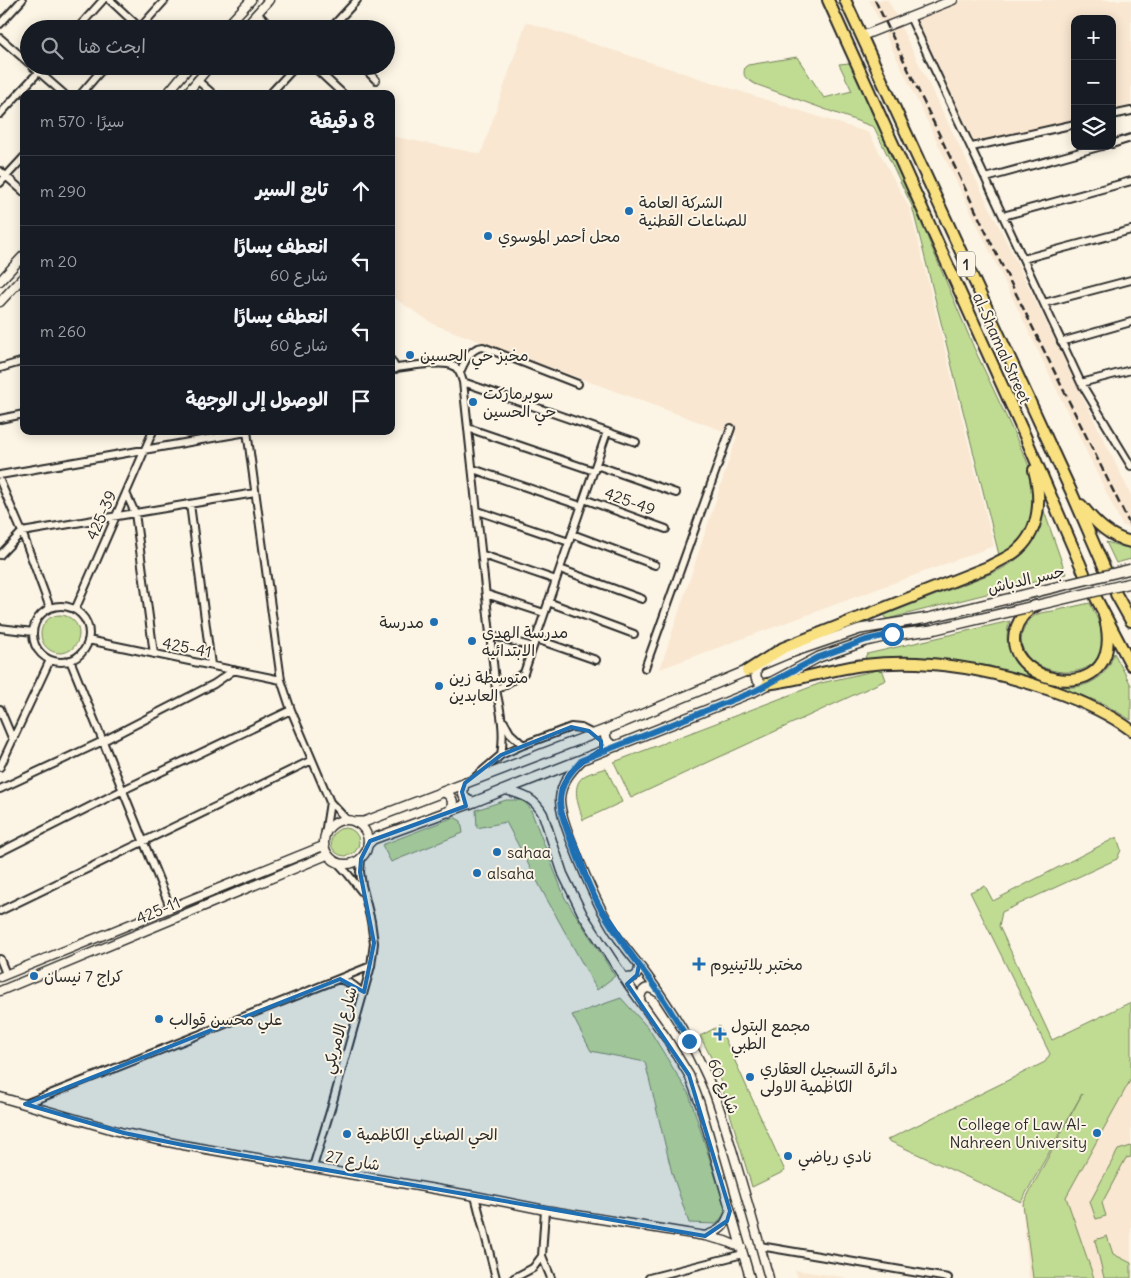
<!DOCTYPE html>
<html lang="ar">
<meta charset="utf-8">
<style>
:root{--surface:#171b24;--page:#242831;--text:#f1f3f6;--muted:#9ea1a6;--line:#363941}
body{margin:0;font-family:Delius,"Playpen Sans Arabic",sans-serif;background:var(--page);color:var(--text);direction:rtl}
.controls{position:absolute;right:15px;top:15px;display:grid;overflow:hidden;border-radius:10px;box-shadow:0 2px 12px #0003}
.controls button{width:45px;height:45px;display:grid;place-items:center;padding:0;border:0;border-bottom:1px solid var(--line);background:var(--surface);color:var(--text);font:25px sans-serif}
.stop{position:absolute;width:15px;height:15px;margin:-11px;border:4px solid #1f6fb2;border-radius:50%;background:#fff}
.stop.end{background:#1f6fb2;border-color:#fff;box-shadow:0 1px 5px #0008}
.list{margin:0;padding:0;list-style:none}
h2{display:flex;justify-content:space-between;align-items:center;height:65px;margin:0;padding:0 20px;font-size:21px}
h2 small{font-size:16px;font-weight:400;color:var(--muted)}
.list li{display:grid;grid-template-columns:32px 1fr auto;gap:15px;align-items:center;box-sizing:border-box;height:70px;padding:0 20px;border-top:1px solid var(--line)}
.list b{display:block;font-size:19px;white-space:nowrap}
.list p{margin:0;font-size:16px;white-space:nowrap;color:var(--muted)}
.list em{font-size:16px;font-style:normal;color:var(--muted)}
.icon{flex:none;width:28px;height:28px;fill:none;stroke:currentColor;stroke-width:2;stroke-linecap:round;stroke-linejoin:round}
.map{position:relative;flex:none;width:1131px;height:1278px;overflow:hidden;direction:ltr}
.search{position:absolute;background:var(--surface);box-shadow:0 2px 12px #0003;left:20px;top:20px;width:375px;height:55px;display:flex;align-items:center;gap:12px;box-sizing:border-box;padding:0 18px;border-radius:28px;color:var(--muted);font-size:19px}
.panel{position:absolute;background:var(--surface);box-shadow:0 2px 12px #0003;left:20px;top:90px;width:375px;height:345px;border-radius:10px;direction:rtl}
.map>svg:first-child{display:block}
.built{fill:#f9e7d1}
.green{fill:#c0db92;stroke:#76835e}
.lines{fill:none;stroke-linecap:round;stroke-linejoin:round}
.minor-casing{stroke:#2b2b2b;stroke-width:10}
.tertiary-casing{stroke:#2b2b2b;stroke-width:11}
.secondary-casing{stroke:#2b2b2b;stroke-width:12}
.trunk-casing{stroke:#2b2b2b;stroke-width:14}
.minor{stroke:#fcf5e5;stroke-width:6}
.tertiary{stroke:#fcf5e5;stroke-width:8}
.secondary{stroke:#fcf5e5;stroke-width:9}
.trunk{stroke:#f9e181;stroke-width:10}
.rail{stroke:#2b2b2b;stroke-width:2.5;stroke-dasharray:8 4;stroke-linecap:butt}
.secondary-bridge-casing{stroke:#2b2b2b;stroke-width:12;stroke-linecap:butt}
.secondary-bridge{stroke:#fcf5e5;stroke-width:9}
.route{stroke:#1f6fb2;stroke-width:6}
.marked{fill:#1f6fb2;fill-opacity:0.2;stroke:#1f6fb2;stroke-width:4;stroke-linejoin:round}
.poi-dot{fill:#1f6fb2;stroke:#fcf5e5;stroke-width:2}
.labels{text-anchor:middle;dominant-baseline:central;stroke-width:4;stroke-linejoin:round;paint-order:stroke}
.shield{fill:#fcf5e5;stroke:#6a6863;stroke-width:1}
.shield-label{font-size:15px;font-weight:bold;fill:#2b2b2b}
.poi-label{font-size:16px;fill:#2b2b2b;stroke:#fcf5e5;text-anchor:start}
.street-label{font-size:16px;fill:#2b2b2b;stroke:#fcf5e5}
</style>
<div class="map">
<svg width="1131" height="1278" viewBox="0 0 1131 1278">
<rect width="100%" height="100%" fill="#fcf5e5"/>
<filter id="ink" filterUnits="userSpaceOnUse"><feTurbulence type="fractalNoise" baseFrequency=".02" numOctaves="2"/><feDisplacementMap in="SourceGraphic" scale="10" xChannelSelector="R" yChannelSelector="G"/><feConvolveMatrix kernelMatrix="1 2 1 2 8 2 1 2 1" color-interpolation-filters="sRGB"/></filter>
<g filter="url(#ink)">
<!-- built -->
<path class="built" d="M869,0H888L897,17L881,24Z
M951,0H1131V105L1112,110V19H1075V120L972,147L910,17Z
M526,22L869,133L910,209L994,546L660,669L737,436L435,325L391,296V136L481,154Z
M900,25L1131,495V528L1122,525L884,32Z
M1131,1055V1278H1029L1022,1203L1104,1063Z
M795,1270L849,1278H798Z"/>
<!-- green -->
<path class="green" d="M797,57L824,98L852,91L839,64L850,63L927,236L974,348L1026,459L1031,472L1034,484L1033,515L1027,531L1022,538L1013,548L999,555L912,206L874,127L755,84C746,78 742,78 745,67L748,65Z
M1044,511L1066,574L887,619L884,617L885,615L995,572C1015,563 1033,549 1040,527C1041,522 1042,516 1044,511Z
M1106,542L1131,549V559L1116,563Z
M1090,603C1095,614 1102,626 1102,639C1105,693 1007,674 1023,631C1026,623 1031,617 1038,614C1042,612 1048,612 1053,611C1065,608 1078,606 1090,603Z
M41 634a19 19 0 1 1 38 0a19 19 0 1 1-38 0Z
M1010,621C1003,639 1009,662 1025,672C1032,676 1040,679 1047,681C1054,684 1061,687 1069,687C1083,688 1101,680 1108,667C1111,663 1112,658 1114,653L1131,685V720L1104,704L1089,698L1069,691L990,666L930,658L909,657L869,660L865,657L867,654Z
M882,669L886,680L631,798L614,762L821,683Z
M606,768L622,802L583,820C579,806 569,784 586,775C592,772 600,770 606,768Z
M506,800H523L530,808L565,898L615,976L597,990L544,894L506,822L477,828L476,810Z
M454,817L461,821L463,833L391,862L382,845Z
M331 842a14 14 0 1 1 28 0a14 14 0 1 1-28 0Z
M1117,837L1121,850L1117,859L1002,912L999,926L1052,1040L1131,1002V1079L1066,1197L1094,1278H1033L1023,1204L1082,1094L1021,1202L887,1140L1045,1062L1050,1054L970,892L985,886L993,901Z
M621,998L649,1029L689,1094L725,1207L724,1214L717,1224L689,1223L672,1173L645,1062L591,1051L572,1015Z
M719,1026L785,1171L752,1187L716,1067L700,1036Z
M1131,1146V1157L1126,1158L1102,1203L1106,1216L1096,1219L1090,1202L1118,1150Z
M1107,1236L1113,1254L1131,1263V1278H1104L1095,1240Z"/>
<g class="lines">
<defs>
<path id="minor" d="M110,0L141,29
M257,13L273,29
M910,17L1081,383L1131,466
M0,24L22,0
M77,29L103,0
M139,29L165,0
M330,29L357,0
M0,38L29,63
M32,66L64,94
M313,66L343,94
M362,66L376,80
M197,80L213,94
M81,94L105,66
M270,94L296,66
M0,114L44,66
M1112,115L1131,111
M1112,144L1131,138
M972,147L1075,124
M0,171L24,192
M986,178L1102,146
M0,183L24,157
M1003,216L1131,181
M1023,259L1131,230
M1044,303L1131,280
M1061,342L1131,322
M391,360L396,369
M0,368L24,361
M391,369C403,367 444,360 454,366C460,370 461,376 463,382L496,690C501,712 505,733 501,755
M460,372C465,361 470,348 483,347L578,384
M463,382L636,442
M1081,383L1131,370
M0,419L24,414
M468,428L594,471
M247,431L281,680L291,710L330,802L347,820
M596,465L676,493
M473,469L581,506
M0,475L247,432
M0,481L22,532L50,608
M126,493L135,513L154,654
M584,499L666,529
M190,504L211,665
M478,511L569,542
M572,534L655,565
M0,555L22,532L255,493
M483,555L556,580
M560,569L642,599
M486,594L544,613
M548,602L634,634
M33 634a28 28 0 1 1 56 0a28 28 0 1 1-56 0Z
M75,610L153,431
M0,628L33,632
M490,635L533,647
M536,639L596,660
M88,640L281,680
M70,660L170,907
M645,668L731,428
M496,690L524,673L607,432
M0,709L13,740
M504,722L510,733L523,745
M0,767L50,660
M473,779L501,755L523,745L571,727L581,728L593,734
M0,789L103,741L214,684L234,670
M325,834L330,802
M0,852L123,790L291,710
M339,864L348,874L362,892
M0,911L312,760
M0,959L6,974
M340,979C350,983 357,986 363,995
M25,1104L371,966
M313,1167L332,1105L371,966L374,943L371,921L362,885L360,872L361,859
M475,1196L496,1278
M760,1246L948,1278
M542,1256L551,1278
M514,1278L533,1268L542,1256L545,1210
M649,1278L743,1254"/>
<path id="tertiary" d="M224,29L251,0
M243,29L269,0
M862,36L953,0
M167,94L190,66
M186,94L210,66
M0,281L24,255
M0,302L24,276
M582,760C571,771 561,783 560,799C560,814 569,836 575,850C587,881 600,911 618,938C628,952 639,964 648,977C669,1006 688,1036 703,1068C716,1094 724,1123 732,1150C745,1193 757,1235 769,1278
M506,790C523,795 534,798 543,814L563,874L583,915L628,984L667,1039L689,1075L700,1104L750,1278
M324 842a22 22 0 1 1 44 0a22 22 0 1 1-44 0Z
M622,976C633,980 639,977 639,965
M0,977L323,846
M0,991L327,855
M640,1001C641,988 647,985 657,992
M0,1097L124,1133L183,1145L475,1196L545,1210L705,1236L725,1241L742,1248
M705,1236C720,1231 725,1227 730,1212"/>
<path id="secondary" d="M758,667L756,670V678L761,684L765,685
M607,729C603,737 607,745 617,746
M465,783C460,793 464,801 474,802
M443,792C453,795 455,804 449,812
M356,822H364L607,729L787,654L860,629L928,618
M368,844L373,839L474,802L755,691L819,657L866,641L892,635L932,630"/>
<path id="trunk" d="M828,0L1025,436L1084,573
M845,0L1071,491L1105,569
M1081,505C1095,522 1109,537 1131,542
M1116,594L1131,621
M1096,598L1131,665
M1036,606C1025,611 1018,620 1015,632C1002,686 1131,711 1104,615
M747,671L783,648L988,567C997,562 1007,558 1015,552C1040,533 1042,499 1034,470
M767,684C800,680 831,669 864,665C928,657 993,670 1053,691C1081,701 1107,712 1131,730"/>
</defs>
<!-- minor casing -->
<use href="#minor" class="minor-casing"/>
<!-- tertiary casing -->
<use href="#tertiary" class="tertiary-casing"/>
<!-- secondary casing -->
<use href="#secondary" class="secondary-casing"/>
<!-- trunk casing -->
<use href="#trunk" class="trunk-casing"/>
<!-- minor -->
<use href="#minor" class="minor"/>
<!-- tertiary -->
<use href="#tertiary" class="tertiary"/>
<!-- secondary -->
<use href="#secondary" class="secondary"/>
<!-- trunk -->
<use href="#trunk" class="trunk"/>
<!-- rail -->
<path class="rail" d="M875,0L995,251L1131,527"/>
<defs>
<path id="secondary-bridge" d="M928,618L1131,569
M932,630L1131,583"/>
</defs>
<!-- secondary-bridge casing -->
<use href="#secondary-bridge" class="secondary-bridge-casing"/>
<!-- secondary-bridge -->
<use href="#secondary-bridge" class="secondary-bridge"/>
</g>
</g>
<g class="lines" filter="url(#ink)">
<!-- route -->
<path class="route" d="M689,1041C676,1019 663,997 648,977C631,954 614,932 600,907C589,888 582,868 574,848C568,834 560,814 560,800C561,783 571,772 582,760L755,691L819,657L866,640L892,634"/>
</g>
<!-- marked area -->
<path class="marked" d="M571,727L589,731L601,741V749L570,773L562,788L561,810L599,907L639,965L637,975L627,984L689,1075L730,1211L727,1221L705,1236L183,1145L124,1133L25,1104L340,979L364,992L374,943L360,872L361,859L370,841L466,806L462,792L465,783L501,755Z"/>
<!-- markers -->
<g class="poi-dot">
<circle cx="629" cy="211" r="5"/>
<circle cx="488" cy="236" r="5"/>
<circle cx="410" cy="355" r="5"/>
<circle cx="473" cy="402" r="5"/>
<circle cx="434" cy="622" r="5"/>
<circle cx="472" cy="641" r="5"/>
<circle cx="439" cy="686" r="5"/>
<circle cx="497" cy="852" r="5"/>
<circle cx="477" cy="873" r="5"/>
<path d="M696.5 956.5h5v5h5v5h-5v5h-5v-5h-5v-5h5z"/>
<circle cx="34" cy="976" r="5"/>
<circle cx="159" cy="1019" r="5"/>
<path d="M717.5 1026.5h5v5h5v5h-5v5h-5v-5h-5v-5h5z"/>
<circle cx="750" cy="1077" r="5"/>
<circle cx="1097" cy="1133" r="5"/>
<circle cx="347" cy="1134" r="5"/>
<circle cx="788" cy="1156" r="5"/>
</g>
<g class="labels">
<!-- shield labels -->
<rect class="shield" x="957" y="251.5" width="18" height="25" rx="4"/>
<g class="shield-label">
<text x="966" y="264">1</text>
</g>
<!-- poi labels -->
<g class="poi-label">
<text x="639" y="202">الشركة العامة<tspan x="639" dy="18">للصناعات القطنية</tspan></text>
<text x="498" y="236">محل أحمر الموسوي</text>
<text x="420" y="355">مخبز حي الحسين</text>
<text x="483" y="393">سوبرماركت<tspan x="483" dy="18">حي الحسين</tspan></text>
<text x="424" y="622" text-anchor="end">مدرسة</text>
<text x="482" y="632">مدرسة الهدى<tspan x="482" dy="18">الابتدائيه</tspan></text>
<text x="449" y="677">متوسطة زين<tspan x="449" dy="18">العابدين</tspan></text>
<text x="507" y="852">sahaa</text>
<text x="487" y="873">alsaha</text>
<text x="710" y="964">مختبر بلاتينيوم</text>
<text x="44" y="976">كراج 7 نيسان</text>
<text x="169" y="1019">علي محسن قوالب</text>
<text x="731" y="1025">مجمع البتول<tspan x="731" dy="18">الطبي</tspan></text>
<text x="760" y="1068">دائرة التسجيل العقاري<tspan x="760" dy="18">الكاظمية الاولى</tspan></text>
<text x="1087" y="1124" text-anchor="end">College of Law Al-<tspan x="1087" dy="18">Nahreen University</tspan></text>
<text x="357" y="1134">الحي الصناعي الكاظمية</text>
<text x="798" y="1156">نادي رياضي</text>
</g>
<!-- street labels -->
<g class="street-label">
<text transform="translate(1002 348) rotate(66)">al-Shamal Street</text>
<text transform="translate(630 501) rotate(20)">425-49</text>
<text transform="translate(101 515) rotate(-66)">425-39</text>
<text transform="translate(1026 579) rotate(-13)">جسر الدباش</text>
<text transform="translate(187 647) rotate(11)">425-41</text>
<text transform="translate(158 910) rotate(-23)">425-11</text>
<text transform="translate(339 1030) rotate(-74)">شارع الامريكي</text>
<text transform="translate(724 1086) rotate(68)">شارع 60</text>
<text transform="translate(353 1160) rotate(10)">شارع 27</text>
</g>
</g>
</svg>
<div class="controls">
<button>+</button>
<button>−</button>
<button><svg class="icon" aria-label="layers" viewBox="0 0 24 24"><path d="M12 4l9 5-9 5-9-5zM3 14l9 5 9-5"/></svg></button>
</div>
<div class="stop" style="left:892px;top:634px"></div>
<div class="stop end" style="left:689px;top:1041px"></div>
<div class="search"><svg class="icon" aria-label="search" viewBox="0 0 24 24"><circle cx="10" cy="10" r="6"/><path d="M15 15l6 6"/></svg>ابحث هنا</div>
<section class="panel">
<h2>8 دقيقة<small>سيرًا · 570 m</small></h2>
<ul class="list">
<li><svg class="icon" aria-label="ahead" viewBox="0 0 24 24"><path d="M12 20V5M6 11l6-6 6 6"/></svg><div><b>تابع السير</b></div><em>290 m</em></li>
<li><svg class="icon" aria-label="left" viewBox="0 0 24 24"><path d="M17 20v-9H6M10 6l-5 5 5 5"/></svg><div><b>انعطف يسارًا</b><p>شارع 60</p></div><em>20 m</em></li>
<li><svg class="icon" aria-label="left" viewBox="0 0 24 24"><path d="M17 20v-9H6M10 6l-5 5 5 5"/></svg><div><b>انعطف يسارًا</b><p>شارع 60</p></div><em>260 m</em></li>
<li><svg class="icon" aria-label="arrive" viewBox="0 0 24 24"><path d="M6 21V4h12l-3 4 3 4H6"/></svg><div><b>الوصول إلى الوجهة</b></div></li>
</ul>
</section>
</div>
